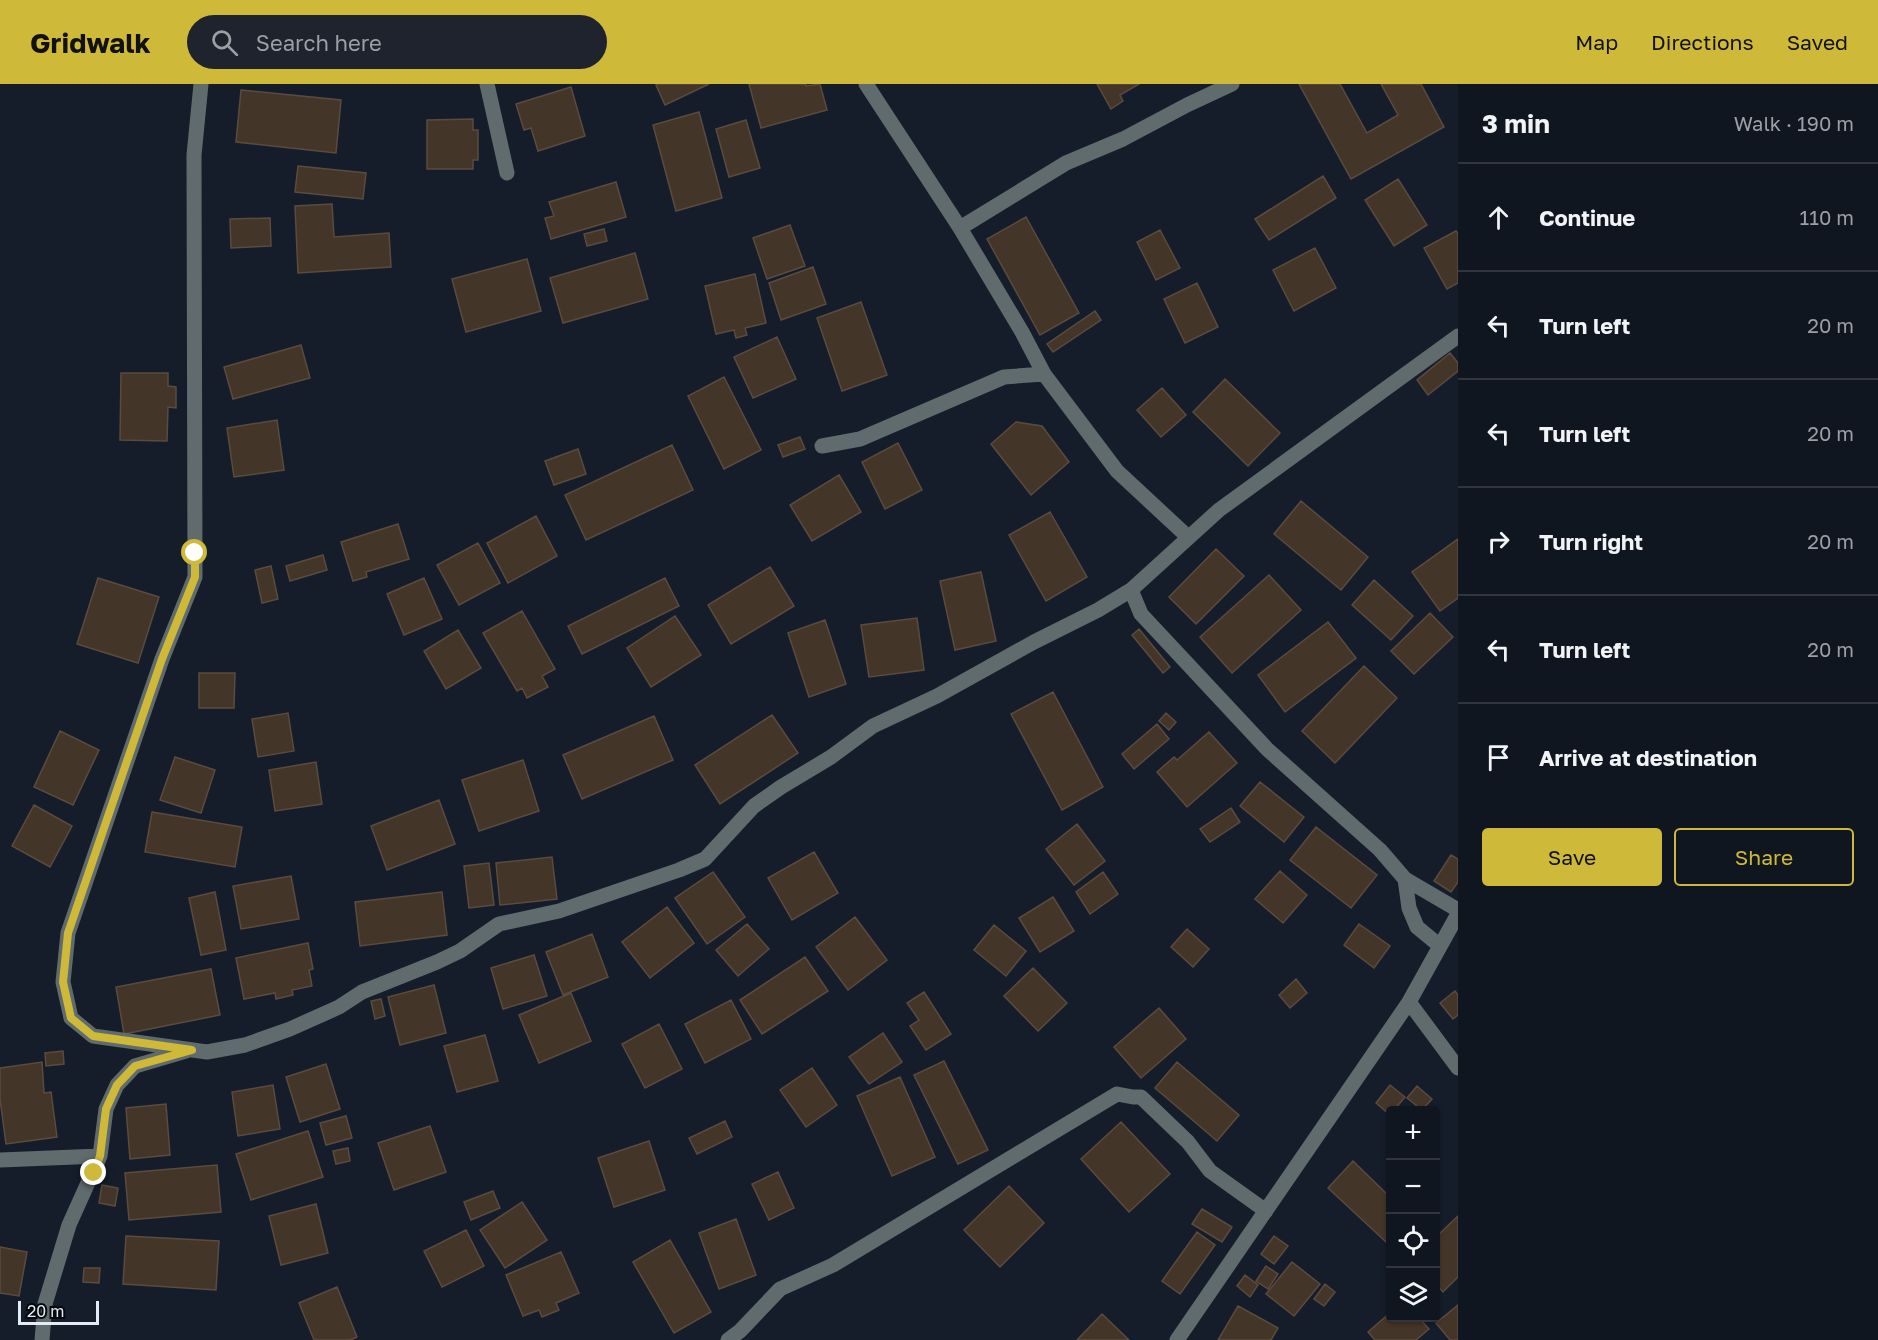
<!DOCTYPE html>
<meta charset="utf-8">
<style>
:root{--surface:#101620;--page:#1e232d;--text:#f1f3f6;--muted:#9c9fa5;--line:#30353e;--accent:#ceb938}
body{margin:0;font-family:"Golos Text",sans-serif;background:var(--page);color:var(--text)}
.controls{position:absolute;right:18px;bottom:18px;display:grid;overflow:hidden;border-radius:6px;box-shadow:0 2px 4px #0004}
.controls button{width:54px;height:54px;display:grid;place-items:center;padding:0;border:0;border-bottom:2px solid var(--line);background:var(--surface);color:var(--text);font:30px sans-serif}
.scale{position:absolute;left:18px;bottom:15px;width:81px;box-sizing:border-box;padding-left:6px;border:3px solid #e5ebf5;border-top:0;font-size:16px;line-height:21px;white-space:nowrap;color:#e5ebf5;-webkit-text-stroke:4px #05070d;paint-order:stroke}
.stop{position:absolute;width:18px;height:18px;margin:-14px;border:4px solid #ceb938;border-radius:50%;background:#fff}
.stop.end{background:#ceb938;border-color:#fff;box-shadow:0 2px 6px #0008}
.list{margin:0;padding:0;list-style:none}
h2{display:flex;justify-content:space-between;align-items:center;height:78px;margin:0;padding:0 24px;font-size:26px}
h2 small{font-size:20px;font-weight:400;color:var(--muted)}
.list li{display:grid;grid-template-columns:39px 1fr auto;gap:18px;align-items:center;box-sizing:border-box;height:108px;padding:0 24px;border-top:2px solid var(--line)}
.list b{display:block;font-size:22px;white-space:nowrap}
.list em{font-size:20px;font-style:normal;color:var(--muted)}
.actions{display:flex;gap:12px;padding:18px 24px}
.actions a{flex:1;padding:14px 0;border:2px solid var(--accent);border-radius:6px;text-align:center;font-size:21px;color:var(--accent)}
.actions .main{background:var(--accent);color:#111}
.icon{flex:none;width:33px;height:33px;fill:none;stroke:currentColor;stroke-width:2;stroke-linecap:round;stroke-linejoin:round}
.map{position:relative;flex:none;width:1458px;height:1256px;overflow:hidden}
header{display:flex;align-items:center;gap:36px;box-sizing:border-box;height:84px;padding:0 30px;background:var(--accent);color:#111}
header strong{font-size:28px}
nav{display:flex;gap:33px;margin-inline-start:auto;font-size:21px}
.search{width:420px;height:54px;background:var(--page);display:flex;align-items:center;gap:15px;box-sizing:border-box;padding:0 21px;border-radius:33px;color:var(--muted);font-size:22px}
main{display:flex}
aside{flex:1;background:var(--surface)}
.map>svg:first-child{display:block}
.building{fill:#443529;stroke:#5b4b3f;stroke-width:1.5}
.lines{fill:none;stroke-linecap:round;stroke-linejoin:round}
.minor{stroke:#606b6d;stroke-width:15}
.route{stroke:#ceb938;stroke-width:8}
</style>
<header>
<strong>Gridwalk</strong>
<div class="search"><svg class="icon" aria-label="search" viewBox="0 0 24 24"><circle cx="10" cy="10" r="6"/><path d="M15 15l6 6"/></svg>Search here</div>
<nav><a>Map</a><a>Directions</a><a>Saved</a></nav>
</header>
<main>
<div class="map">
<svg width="1458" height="1256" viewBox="0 0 1458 1256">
<rect width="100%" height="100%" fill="#151d2b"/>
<!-- building -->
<path class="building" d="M658,0H709L665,21L656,1Z
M749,0H806V2L820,0L827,26L761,44Z
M1097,0H1139L1120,11L1123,17L1111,25Z
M1299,0H1340L1367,49L1398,31L1381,0H1421L1444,43L1351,95Z
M571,3L585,52L538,67L531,44L524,46L516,20Z
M241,6L341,16L336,69L236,58Z
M699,28L722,114L676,127L653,41Z
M473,35V46H478V76H473V85H427V36Z
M746,36L760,84L729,93L716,45Z
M298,82L366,89L363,115L295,108Z
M1323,92L1336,114L1269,156L1255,135Z
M1398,95L1427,141L1394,162L1365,116Z
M616,98L626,133L551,155L545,134L554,132L549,118Z
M332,120L334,153L389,149L391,183L298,189L295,122Z
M1026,133L1079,229L1040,251L987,155Z
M270,134L271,162L231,164L230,135Z
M790,141L805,182L767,195L753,154Z
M604,145L607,157L587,162L584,150Z
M1160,146L1180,184L1156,196L1137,158Z
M1456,147L1458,149V199L1447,205L1424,164Z
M1315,164L1336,204L1294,227L1273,186Z
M635,169L648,215L563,239L550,194Z
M527,175L541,227L466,248L452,195Z
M813,183L826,220L781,236L769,199Z
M755,190L766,239L745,244L747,251L736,254L734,246L716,250L705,202Z
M1197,199L1218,243L1185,259L1164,215Z
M861,218L887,291L842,307L817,234Z
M1095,227L1101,236L1053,268L1047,260Z
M777,253L796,295L753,314L734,273Z
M301,261L310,294L233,315L224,283Z
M1450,269L1458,279V287L1428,311L1417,296Z
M121,289H168V302L176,303V324L168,323L167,357L120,356Z
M724,293L761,366L724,385L688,312Z
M1225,295L1280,349L1248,382L1193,328Z
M1162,304L1186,331L1161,353L1137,326Z
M277,336L284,386L234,393L227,344Z
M1016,338L1042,342L1069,378L1031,411L991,360Z
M800,353L805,365L783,373L778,361Z
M898,359L922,406L885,425L862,378Z
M672,361L693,406L586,456L565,411Z
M578,365L586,390L554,401L545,377Z
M839,391L861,428L812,457L790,421Z
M1301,417L1368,473L1341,506L1274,450Z
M1050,428L1087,493L1046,517L1009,451Z
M536,432L557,472L508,499L487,459Z
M398,440L409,475L366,488L367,493L353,497L341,458Z
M1458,455V514L1440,527L1412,488Z
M478,459L500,499L459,521L437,481Z
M1216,465L1244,492L1196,540L1169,513Z
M323,471L327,486L290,497L286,482Z
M271,482L278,515L262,519L255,486Z
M770,483L794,522L731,560L708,521Z
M981,488L996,557L955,566L940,497Z
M1269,491L1301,526L1232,589L1200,553Z
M98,494L159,513L138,579L77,560Z
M424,494L442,535L404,551L387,510Z
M665,494L679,522L582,570L568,542Z
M1374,496L1413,532L1391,556L1352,521Z
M522,527L555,585L542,592L548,603L527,614L522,604L517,607L483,549Z
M1430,529L1453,553L1414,590L1391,567Z
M675,532L701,571L651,603L627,564Z
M917,534L924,586L869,593L861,541Z
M825,536L846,600L809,613L788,549Z
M1328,538L1356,574L1285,628L1258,591Z
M1139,545L1170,583L1163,589L1132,551Z
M458,546L481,584L446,605L424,567Z
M1364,582L1397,614L1335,679L1302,647Z
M199,589H235L234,624H199Z
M1053,608L1103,703L1062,726L1011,630Z
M288,629L294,667L258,673L252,635Z
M1166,629L1176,638L1169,646L1159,637Z
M772,631L798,669L720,720L695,681Z
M654,632L673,676L582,715L563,671Z
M1157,640L1169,655L1134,685L1122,670Z
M60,647L99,666L73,721L34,703Z
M1209,648L1237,679L1187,723L1157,688L1174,673L1177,676Z
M175,673L215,686L201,729L160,716Z
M523,676L539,727L479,747L462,696Z
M316,678L322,720L275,727L269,686Z
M1260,698L1304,733L1284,758L1240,722Z
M439,716L455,760L387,786L371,742Z
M34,721L72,742L50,783L12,762Z
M1231,724L1240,738L1210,758L1200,745Z
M152,728L242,743L235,783L145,768Z
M1077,740L1105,777L1074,801L1046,765Z
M1316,743L1377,791L1351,824L1290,776Z
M814,768L838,809L792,836L768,794Z
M1451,771L1458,775V798L1451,808L1434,797Z
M552,773L557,815L500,821L496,779Z
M489,779L494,821L469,824L464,782Z
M1280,787L1307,811L1283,839L1255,815Z
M713,788L745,833L707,860L675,814Z
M1103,788L1118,810L1090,830L1076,808Z
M291,792L299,835L241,845L233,802Z
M215,808L226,866L201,871L189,814Z
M442,808L447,851L360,862L355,818Z
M1053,813L1074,847L1040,868L1019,834Z
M667,823L694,859L650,894L622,858Z
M855,833L887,876L848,906L816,863Z
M747,840L769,865L738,892L716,866Z
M1359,840L1390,862L1374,884L1344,861Z
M994,841L1026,867L1006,892L974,866Z
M1187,845L1209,865L1193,883L1171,863Z
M592,850L608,893L563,911L546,868Z
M308,859L313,885L309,886L312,902L292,906L293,911L276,915L275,909L244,915L236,874Z
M534,871L547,912L503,925L491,884Z
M805,873L828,907L762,950L740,916Z
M1033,884L1067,919L1038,947L1004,912Z
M211,885L220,931L124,950L116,903Z
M1296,895L1307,909L1290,924L1279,911Z
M434,901L446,949L400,961L388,913Z
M1455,907L1458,911V931L1453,935L1440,919Z
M924,908L951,950L926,966L910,942L919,936L907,919Z
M571,909L591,957L539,979L519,931Z
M381,915L385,932L375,935L371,917Z
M731,916L751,955L705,979L685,940Z
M1159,924L1186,955L1141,994L1114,963Z
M659,940L682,985L645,1004L622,960Z
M883,949L902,978L869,1000L849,973Z
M485,951L498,997L457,1008L444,962Z
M63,967L64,980L46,982L45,969Z
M944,977L988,1066L958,1080L914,991Z
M42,978L44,1009L51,1008L57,1053L6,1060L0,1015V984Z
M1177,978L1239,1031L1217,1057L1155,1004Z
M326,980L340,1025L300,1038L286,993Z
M812,984L837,1021L806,1043L780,1006Z
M900,993L935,1073L892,1092L857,1012Z
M273,1001L280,1045L238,1052L232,1008Z
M1390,1001L1405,1013L1394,1026H1390V1031L1376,1019Z
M1417,1002L1432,1015L1422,1026L1407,1014Z
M166,1020L170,1071L130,1075L126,1024Z
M346,1032L352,1054L326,1061L320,1039Z
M725,1037L732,1053L697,1070L689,1054Z
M1121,1038L1170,1090L1129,1128L1081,1075Z
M430,1042L446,1088L394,1106L378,1059Z
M308,1047L323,1093L251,1116L236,1070Z
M649,1057L665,1106L614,1123L598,1074Z
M348,1064L350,1077L336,1080L333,1067Z
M1353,1077L1390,1113V1153L1386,1158L1328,1104Z
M217,1081L221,1128L129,1136L125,1089Z
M778,1088L794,1124L769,1136L752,1100Z
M102,1101L118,1104L115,1122L99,1119Z
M1009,1102L1044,1139L1000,1183L964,1146Z
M493,1107L500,1124L471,1136L464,1118Z
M522,1118L547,1156L505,1184L480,1146Z
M316,1120L328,1169L281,1181L269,1132Z
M1202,1125L1232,1143L1222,1158L1192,1140Z
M1458,1132V1193L1443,1208L1436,1200V1153Z
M736,1135L756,1191L719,1205L699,1149Z
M466,1146L484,1182L442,1203L424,1167Z
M1197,1148L1215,1161L1180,1210L1162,1197Z
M126,1152L219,1157L216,1206L123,1200Z
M1274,1152L1288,1162L1274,1180L1261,1170Z
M670,1156L711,1228L674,1249L633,1178Z
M0,1163L27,1168L19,1212L0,1209Z
M561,1168L579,1209L556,1219L559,1226L542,1233L539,1226L523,1232L506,1191Z
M1292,1178L1320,1200L1294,1232L1266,1210Z
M1266,1182L1278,1190L1268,1205L1256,1197Z
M84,1184H100L99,1199L83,1198Z
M1245,1191L1258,1201L1250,1213L1237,1202Z
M1325,1200L1335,1208L1324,1222L1314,1215Z
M337,1203L357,1253L350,1256H314L299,1219Z
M1458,1221V1256H1450L1436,1239Z
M1238,1222L1278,1244L1271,1256H1218Z
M1390,1229V1234H1419L1429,1245L1416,1256H1375L1368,1248Z
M1102,1230L1129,1256H1077Z"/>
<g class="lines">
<!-- minor -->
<path class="minor" d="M201,0L194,71L195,493L162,575L68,849L63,898L71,934L93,952L207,968L245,961L290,945L339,923L362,908L437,878L460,867L499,840L559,827L679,786L705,775L754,722L781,703L831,673L873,642L937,612L1034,558L1098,526L1131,506L1219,426L1458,252
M487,0L507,89
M866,0L960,144L1022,248L1044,290L1117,387L1188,453
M960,144L1066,79L1123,55L1187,21L1232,0
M822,362L860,355L1004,293L1044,290
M1131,506L1141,530L1267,665L1380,766L1405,795L1458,826
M1405,795L1409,824L1417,843L1440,862
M1409,918L1458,984
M0,1076L100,1072
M42,1256L45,1220L69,1141L100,1072L106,1025L117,1001L135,982L186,967
M728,1256L740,1247L780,1205L833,1181L1117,1010L1133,1013H1141L1188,1058L1210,1087L1266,1127
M1177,1256L1409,918L1458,830"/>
</g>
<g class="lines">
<!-- route -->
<path class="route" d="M94,1089L100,1072L106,1025L117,1001L135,982L192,966L93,952L71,934L63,898L68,849L162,575L195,493V469"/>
</g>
</svg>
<div class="controls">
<button>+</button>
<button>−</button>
<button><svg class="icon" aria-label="locate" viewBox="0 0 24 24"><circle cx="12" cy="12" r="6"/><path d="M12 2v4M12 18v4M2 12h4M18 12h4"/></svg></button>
<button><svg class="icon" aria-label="layers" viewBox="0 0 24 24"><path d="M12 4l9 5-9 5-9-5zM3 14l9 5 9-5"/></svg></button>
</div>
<div class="scale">20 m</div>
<div class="stop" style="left:195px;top:469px"></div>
<div class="stop end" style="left:94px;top:1089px"></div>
</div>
<aside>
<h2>3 min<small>Walk · 190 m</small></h2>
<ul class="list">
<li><svg class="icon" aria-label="ahead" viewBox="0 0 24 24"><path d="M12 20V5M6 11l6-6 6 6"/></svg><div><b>Continue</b></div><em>110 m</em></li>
<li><svg class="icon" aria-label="left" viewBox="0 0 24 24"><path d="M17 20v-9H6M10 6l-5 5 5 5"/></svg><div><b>Turn left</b></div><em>20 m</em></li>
<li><svg class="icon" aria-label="left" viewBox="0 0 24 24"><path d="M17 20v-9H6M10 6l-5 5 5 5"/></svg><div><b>Turn left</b></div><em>20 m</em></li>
<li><svg class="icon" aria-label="right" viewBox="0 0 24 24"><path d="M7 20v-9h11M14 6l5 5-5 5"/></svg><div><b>Turn right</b></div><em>20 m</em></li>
<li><svg class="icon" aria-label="left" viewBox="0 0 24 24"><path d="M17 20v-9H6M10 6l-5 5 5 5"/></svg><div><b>Turn left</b></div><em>20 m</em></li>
<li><svg class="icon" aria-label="arrive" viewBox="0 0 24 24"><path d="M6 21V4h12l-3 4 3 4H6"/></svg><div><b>Arrive at destination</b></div></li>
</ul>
<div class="actions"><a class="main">Save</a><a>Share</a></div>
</aside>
</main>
